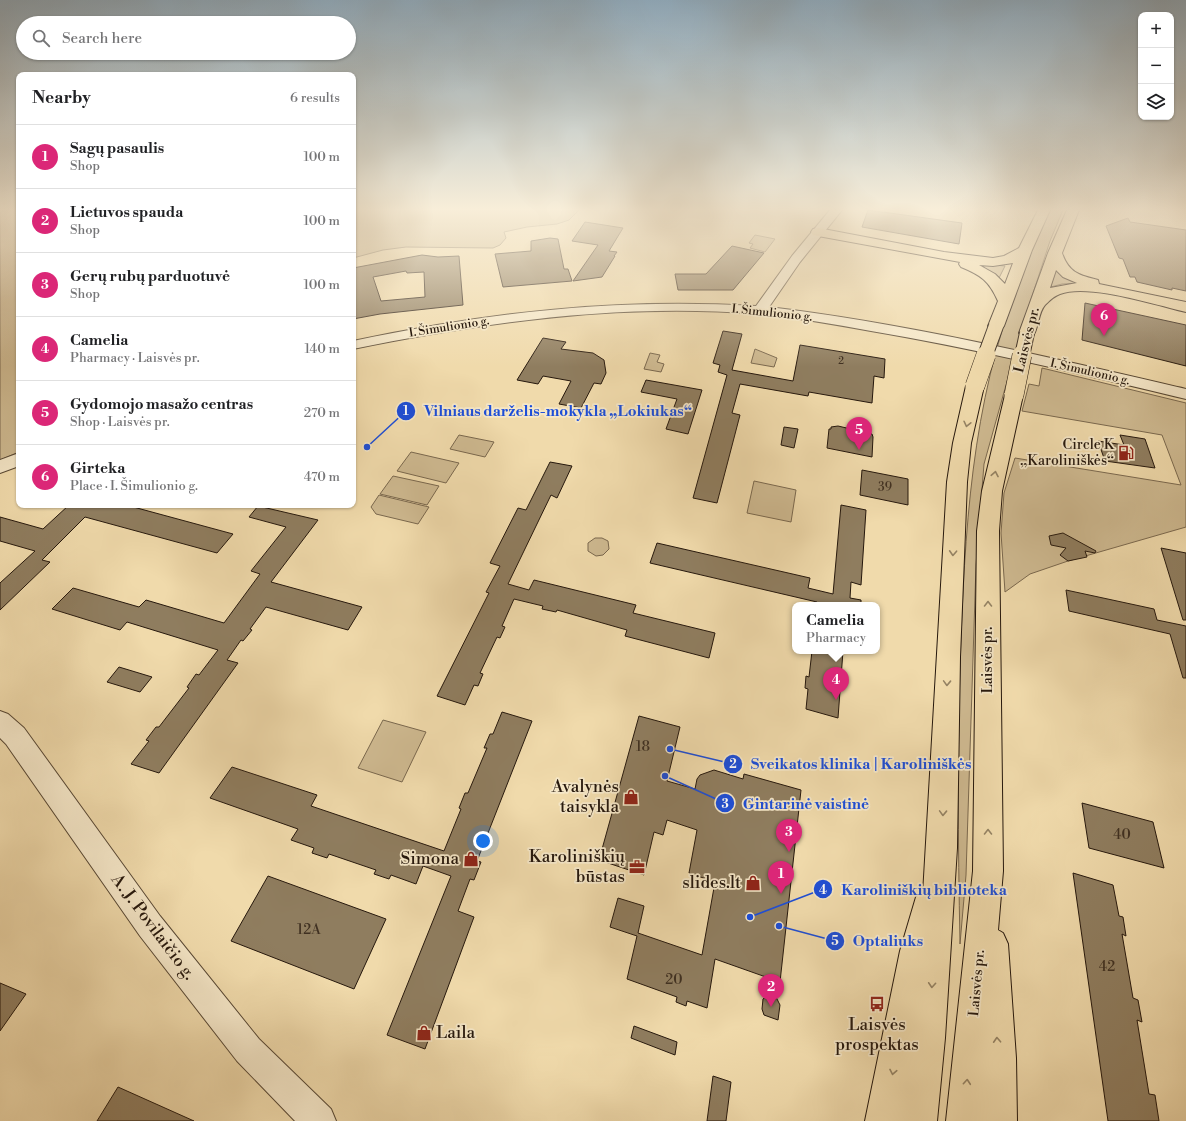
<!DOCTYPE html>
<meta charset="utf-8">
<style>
:root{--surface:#fff;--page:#f6f6f6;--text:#202124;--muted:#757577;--line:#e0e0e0;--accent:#db2777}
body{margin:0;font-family:"Libre Bodoni",serif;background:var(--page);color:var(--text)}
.controls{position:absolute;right:12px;top:12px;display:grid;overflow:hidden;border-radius:8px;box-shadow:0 1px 3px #0004}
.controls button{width:36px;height:36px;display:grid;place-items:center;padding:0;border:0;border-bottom:1px solid var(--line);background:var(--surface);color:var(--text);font:20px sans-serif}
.you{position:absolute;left:483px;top:841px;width:14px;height:14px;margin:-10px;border:3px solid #fff;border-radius:50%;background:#1a73e8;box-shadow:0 0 0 6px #1a73e833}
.badge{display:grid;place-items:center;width:26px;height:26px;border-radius:50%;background:var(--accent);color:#fff;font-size:13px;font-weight:700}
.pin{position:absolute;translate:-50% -33px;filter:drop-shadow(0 1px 2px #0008)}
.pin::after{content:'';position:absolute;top:21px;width:14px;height:12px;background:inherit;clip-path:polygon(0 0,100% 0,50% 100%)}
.popup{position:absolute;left:792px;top:602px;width:88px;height:52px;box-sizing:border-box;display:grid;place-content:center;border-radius:8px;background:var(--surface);filter:drop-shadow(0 1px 3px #0005);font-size:13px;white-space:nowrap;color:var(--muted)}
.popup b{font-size:15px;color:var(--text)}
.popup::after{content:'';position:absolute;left:50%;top:100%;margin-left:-8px;border:8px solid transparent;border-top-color:var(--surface)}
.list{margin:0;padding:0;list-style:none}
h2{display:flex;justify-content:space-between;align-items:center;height:52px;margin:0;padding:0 16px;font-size:17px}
h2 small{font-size:13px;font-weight:400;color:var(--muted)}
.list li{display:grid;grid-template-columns:26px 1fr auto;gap:12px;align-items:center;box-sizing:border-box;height:64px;padding:0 16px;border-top:1px solid var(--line)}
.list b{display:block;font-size:15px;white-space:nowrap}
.list p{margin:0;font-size:13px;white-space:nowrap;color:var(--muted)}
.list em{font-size:13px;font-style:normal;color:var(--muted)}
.icon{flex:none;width:22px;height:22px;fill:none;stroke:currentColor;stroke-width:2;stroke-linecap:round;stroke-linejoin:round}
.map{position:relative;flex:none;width:1186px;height:1121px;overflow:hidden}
.search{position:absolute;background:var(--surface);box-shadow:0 1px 3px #0004;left:16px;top:16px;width:340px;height:44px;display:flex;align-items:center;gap:10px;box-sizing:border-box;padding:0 14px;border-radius:22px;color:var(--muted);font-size:15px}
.panel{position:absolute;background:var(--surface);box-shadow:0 1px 3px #0004;left:16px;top:72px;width:340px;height:436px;border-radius:8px}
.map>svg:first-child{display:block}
.green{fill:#ceb990;stroke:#7a684e}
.building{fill:#8f7d5f;stroke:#26180d;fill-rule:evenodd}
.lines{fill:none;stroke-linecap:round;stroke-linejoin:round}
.minor-casing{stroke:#584834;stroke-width:2}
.major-casing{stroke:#26180d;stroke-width:2}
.minor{fill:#f5e7c8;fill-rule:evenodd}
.major{fill:#f0daab;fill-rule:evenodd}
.major-bridge-far1-casing{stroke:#26180d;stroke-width:16;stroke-linecap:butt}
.major-bridge-casing{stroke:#26180d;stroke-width:20;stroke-linecap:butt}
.major-bridge-far1{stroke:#f0daab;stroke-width:14}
.major-bridge{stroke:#f0daab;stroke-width:19}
.oneway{stroke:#958364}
.labels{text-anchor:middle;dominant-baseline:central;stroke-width:3.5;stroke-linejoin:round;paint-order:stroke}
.far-number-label{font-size:10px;fill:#403122}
.far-street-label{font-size:12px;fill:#26180d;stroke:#f5e7c8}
.number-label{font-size:12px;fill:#403122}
.street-label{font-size:14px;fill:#26180d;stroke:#f5e7c8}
.poi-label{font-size:14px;fill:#26180d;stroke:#f5e7c8;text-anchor:end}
.near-number-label{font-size:14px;fill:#403122}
.near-poi-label{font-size:17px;fill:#26180d;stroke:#f5e7c8;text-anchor:end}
.near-street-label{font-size:17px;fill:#26180d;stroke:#f5e7c8}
.leader{fill:none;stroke:#1d4ed8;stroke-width:1.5}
.callout-dot{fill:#1d4ed8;stroke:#f5e7c8;stroke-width:1.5}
.mark-label{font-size:12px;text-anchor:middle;font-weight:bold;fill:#fff}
.callout-label{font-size:15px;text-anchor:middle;font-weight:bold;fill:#1d4ed8;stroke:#f5e7c8;stroke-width:3.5;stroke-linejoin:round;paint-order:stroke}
</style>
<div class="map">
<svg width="1186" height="1121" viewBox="0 0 1186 1121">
<rect width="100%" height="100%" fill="#f0daab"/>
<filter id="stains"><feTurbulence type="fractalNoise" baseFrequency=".005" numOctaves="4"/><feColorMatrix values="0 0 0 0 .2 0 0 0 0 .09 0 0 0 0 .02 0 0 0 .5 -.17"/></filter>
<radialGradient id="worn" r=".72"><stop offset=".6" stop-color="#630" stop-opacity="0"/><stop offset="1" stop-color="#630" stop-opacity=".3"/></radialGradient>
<!-- green -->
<path class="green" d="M0,210H19V452L0,460Z
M353,210H579L569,220L557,224L527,227L504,232L506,238L500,245L493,248L406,247L383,250L353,258Z
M1050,210H1063L1050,241L1023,324L984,464L976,565L966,875L960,944C958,842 957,741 961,639C966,508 975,380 1029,258C1035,242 1041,225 1050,210Z
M755,235L775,239L765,252L750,248L753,244L749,243Z
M974,263L1005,266L999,278Z
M1054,269L1065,278L1080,283L1062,284L1047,288Z
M755,349L777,358L774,367L751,363Z
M650,353L660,355L657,362L664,364L661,372L644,369Z
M1042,368L1186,403V527L1068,561L1030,574L1005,592L1001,533L1004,493L1015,458L1181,485L1162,435L1022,411L1029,384L1039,386Z
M459,435L494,442L485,457L450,449Z
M411,452L459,463L446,483L397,471Z
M393,476L439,486L427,505L380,494Z
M754,481L796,490L791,522L747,513Z
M379,495L429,507L418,524L376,514L371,507Z
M595,538H602L608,541L609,549L603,555L596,556L588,551V543Z
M383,720L426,732L402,782L358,768Z"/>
<!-- building -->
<path class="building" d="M868,210L962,223L959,244L862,227Z
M1128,218L1130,222L1186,230V291L1172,288V290L1137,282L1135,277H1130L1123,259L1119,258L1106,226Z
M585,222L623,228L609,251L617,252L614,256H615L602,277L573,281L598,245L572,241Z
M550,238L558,239L564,269H568L572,281L503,287L495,254L531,251V241Z
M732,246L764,253L733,290H678L675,274H706Z
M422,255L438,257L459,256L463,305L380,314L353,319V268ZM406,271L407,273L424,272L425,297L381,301L373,277Z
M1085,303L1186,325V366L1082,340Z
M723,331L742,334L732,370L793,381L800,345L885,359L884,378L874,376L872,403L809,392L808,396L740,384L732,413L740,415L717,503L693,498L727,375L718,372L720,365L713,363Z
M543,338L566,342L561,349L593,353L604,360L606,373L601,384L594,383L581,408L559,404L571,381L543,376L538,384L517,380Z
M646,380L702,390L688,434L666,429L677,399L641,392Z
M838,426L872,434L873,437L872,457L827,448L829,429H831V427Z
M784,427L798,429L794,448L781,445Z
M1120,435L1145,439L1155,468L1105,461L1098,441L1124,445Z
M550,462L572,466L557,498L551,495L508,584L529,590L534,580L636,605L633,613L715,633L709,658L625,636L627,630L557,610L556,612L542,609L543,606L514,599L502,626L505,627L500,638L497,637L480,673L483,674L478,686L474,685L465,705L437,696L489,593L486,592L500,566L490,563L518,508L526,510Z
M862,470L908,479V505L860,495Z
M69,505H126L233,534L217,553L85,517L42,560L50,562L0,610V583L35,551L0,541V517L43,529Z
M841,505L866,510L861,585L851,582L850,598L861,600V605H817V602L650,563L657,543L810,578L808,588L833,594Z
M258,506L318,520L271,582L362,607L348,630L266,607L250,629L252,630L243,641L241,640L227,660L238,663L159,773L131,764L149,741L146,740L156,727H159L189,688L187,687L196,674L199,675L218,650L127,622L120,630L52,609L73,588L139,607L146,600L224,623L260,574L251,571L286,527L249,517Z
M1063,533L1096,551L1095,553L1085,551L1087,557L1068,561L1060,555L1066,548L1051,545L1049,536Z
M1161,548L1186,553V620H1183Z
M1066,590L1154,609L1157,620L1186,626V678H1183L1170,634L1069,611Z
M812,651H843L838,718L806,709L808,689L805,688L806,676L809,677Z
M119,667L152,677L140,692L107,682Z
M502,712L532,721L477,861L481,862L474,880L470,879L458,911L474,917L425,1049L387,1035L451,876L423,866L416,884L391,875L389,879L374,874L376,870L329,854L327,858L312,853L314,848L291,840L298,829L210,798L232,767L317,795L311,806L444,851L461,809L459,808L465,793H468L487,748H484L490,734H493Z
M639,716L680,727L667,781L695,789L697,779L700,775L714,770L743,779L744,774L801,790L780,982L715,959L707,1008L687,1001L686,1006L676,1002L677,997L627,979L637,936L610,927L618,898L644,906L638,933L702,955L715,882L689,873L697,830L667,820L663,835L654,832L644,875L599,860Z
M1082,803L1153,822L1164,868L1089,848Z
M1073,873L1113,885L1119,916L1123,917L1126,936L1122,934L1133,998L1138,1000L1142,1022L1137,1020L1149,1094L1155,1095L1159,1121H1108Z
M268,876L386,919L354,989L231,941Z
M0,983L26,994L0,1031Z
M773,991L780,1005L778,1020L764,1015L762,1009L763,999Z
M634,1026L677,1042L675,1055L631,1038Z
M713,1076L731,1082L726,1121H707Z
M118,1087L194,1121H97Z"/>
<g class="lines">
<defs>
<path id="minor" d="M830,210H842L800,262L769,307C910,324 1048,357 1186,389V399C1081,374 977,349 871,331C833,324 795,317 757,314C621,303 486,322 353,349V341C491,312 615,298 756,306L792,256Z
M19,453V466L0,473V460Z
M0,711L8,714L24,728L160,916L259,1039L331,1109L336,1121H295L237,1061L140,936L6,744L0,738Z"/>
<path id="major" d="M1038,210H1050L1032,250L1004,326L1002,329H990L988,326L998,301C989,281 981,275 961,267L959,264L960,262L818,236L813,235L811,232L813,229L818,228L944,252L993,258L1004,256L1019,248ZM1013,263L1005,284L995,274L979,265L993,266Z
M1067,210H1079L1062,253C1069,273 1079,275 1098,280L1099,284L1186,302V312C1156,305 1088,283 1060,294C1054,296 1049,301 1045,305C1038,313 1039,327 1033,336L1027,338L1021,336L1019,333L1048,253ZM1056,270L1063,277L1077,283L1050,288Z
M975,381L981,382L984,386L971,443L967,482L960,657L957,848L945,1038L937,1121H865L900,951L916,897L923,894L947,482L953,443L966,386L969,382Z
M1014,389L1020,391L1023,395L1002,491L999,531L1003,871L998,930L1003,933L1008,944L1016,1058L1017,1121H946L973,871L977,531L982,491L1005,395L1008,391Z"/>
</defs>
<!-- minor casing -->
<use href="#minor" class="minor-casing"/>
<!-- major casing -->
<use href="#major" class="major-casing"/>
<!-- minor -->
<use href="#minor" class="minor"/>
<!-- major -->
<use href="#major" class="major"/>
<defs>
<path id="major-bridge-far1" d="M985,356L996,326
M1022,356L1027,333"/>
<path id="major-bridge" d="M975,386L986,355
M1014,395L1022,355"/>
</defs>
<!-- major-bridge-far1 casing -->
<use href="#major-bridge-far1" class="major-bridge-far1-casing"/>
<!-- major-bridge casing -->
<use href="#major-bridge" class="major-bridge-casing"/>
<!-- major-bridge-far1 -->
<use href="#major-bridge-far1" class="major-bridge-far1"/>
<!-- major-bridge -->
<use href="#major-bridge" class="major-bridge"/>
</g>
<!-- one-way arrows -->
<defs><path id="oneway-chevron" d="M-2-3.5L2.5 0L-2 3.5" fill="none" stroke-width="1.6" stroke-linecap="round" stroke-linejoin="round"/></defs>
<g class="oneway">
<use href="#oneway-chevron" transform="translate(967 424) rotate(103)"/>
<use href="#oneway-chevron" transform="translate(995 474) rotate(-79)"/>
<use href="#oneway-chevron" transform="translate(953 553) rotate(93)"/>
<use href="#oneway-chevron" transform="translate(988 604) rotate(-90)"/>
<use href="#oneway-chevron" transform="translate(947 683) rotate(92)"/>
<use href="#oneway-chevron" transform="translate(943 813) rotate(92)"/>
<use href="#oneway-chevron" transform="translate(988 832) rotate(-90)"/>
<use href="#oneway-chevron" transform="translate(932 985) rotate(94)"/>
<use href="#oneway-chevron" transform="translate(997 1040) rotate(-93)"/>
<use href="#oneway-chevron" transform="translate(893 1072) rotate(101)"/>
<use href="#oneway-chevron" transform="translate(967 1082) rotate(-85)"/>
</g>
<!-- sky -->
<linearGradient id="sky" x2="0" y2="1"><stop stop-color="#8fa9ba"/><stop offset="0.57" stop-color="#f8eed9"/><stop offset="1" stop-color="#f8eed9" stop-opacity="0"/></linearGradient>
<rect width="1186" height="367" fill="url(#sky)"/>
<!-- icons -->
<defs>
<symbol id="fuel-bare" viewBox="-9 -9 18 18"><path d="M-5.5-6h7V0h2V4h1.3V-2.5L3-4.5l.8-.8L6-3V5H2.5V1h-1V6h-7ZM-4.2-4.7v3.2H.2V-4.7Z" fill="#8f2418" stroke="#f5e7c8" stroke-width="2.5" paint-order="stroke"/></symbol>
<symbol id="shop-bare" viewBox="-9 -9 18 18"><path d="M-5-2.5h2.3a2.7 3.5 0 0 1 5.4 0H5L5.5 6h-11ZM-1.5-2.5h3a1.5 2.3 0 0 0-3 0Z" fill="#8f2418" stroke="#f5e7c8" stroke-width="2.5" paint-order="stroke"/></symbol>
<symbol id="office-bare" viewBox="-9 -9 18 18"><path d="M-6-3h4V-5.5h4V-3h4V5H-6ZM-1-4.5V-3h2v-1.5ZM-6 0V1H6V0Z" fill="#8f2418" stroke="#f5e7c8" stroke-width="2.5" paint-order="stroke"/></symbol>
<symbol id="bus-bare" viewBox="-9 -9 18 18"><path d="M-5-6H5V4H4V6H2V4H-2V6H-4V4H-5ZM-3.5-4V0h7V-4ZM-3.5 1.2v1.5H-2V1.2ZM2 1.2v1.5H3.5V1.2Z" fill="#8f2418" stroke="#f5e7c8" stroke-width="2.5" paint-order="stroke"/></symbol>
</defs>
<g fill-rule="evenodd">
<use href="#fuel-bare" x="1115" y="442" width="22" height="22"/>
<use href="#shop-bare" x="620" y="786" width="22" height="22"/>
<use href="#shop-bare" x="460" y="848" width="22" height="22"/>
<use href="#office-bare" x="626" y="856" width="22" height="22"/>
<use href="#shop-bare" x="742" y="872" width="22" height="22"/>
<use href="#bus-bare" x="866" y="993" width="22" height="22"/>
<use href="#shop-bare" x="413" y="1022" width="22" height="22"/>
</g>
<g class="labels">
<!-- far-number labels -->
<g class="far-number-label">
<text x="841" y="361">2</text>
</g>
<!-- far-street labels -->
<g class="far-street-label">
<text transform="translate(772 313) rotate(6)">I. Šimulionio g.</text>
<text transform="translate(449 327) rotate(-9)">I. Šimulionio g.</text>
<text transform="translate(1090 372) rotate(13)">I. Šimulionio g.</text>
</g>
<!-- number labels -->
<g class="number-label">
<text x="885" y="487">39</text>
</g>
<!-- street labels -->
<g class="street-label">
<text transform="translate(1027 340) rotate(-76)">Laisvės pr.</text>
<text transform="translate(988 660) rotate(-90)">Laisvės pr.</text>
<text transform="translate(977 983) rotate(-85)">Laisvės pr.</text>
</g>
<!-- poi labels -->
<g class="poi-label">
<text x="1114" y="445">Circle K<tspan x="1114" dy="16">„Karoliniškės“</tspan></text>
</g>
<!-- near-number labels -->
<g class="near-number-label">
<text x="643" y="747">18</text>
<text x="1122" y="835">40</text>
<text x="309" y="930">12A</text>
<text x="1107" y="967">42</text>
<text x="674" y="980">20</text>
</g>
<!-- near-poi labels -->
<g class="near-poi-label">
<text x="619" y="787">Avalynės<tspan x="619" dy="20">taisykla</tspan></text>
<text x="625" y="857">Karoliniškių<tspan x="625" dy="20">būstas</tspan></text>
<text x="459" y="859">Simona</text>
<text x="741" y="883">slides.lt</text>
<text x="877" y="1025" text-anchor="middle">Laisvės<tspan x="877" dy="20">prospektas</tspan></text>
<text x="436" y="1033" text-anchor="start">Laila</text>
</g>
<!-- near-street labels -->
<g class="near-street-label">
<text transform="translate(153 927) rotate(53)">A. J. Povilaičio g.</text>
</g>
</g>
<!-- callouts -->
<path class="leader" d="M367 447L406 411M670 749L733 764M665 776L725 803M750 917L823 889M779 926L835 941"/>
<g class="callout-dot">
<circle cx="367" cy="447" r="4"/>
<circle cx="670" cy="749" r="4"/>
<circle cx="665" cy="776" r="4"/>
<circle cx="750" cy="917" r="4"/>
<circle cx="779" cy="926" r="4"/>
<circle cx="406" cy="411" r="10"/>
<circle cx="733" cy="764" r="10"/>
<circle cx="725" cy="803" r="10"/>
<circle cx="823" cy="889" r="10"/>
<circle cx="835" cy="941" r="10"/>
</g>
<g class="mark-label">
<text x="406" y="415">1</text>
<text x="733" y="768">2</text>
<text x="725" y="808">3</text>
<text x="823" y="894">4</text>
<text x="835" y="945">5</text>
</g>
<g class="callout-label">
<text x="558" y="416">Vilniaus darželis-mokykla „Lokiukas“</text>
<text x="861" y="769">Sveikatos klinika | Karoliniškės</text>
<text x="806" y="809">Gintarinė vaistinė</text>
<text x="924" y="895">Karoliniškių biblioteka</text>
<text x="888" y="946">Optaliuks</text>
</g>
<rect width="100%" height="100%" filter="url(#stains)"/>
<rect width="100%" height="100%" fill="url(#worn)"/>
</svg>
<div class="controls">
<button>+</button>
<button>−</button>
<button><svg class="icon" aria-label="layers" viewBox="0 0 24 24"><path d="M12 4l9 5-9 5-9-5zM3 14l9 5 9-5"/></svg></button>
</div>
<div class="you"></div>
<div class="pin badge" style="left:781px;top:894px">1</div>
<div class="pin badge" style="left:771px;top:1007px">2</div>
<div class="pin badge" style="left:789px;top:852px">3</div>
<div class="pin badge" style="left:836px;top:700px">4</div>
<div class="popup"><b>Camelia</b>Pharmacy</div>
<div class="pin badge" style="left:859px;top:450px">5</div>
<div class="pin badge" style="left:1104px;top:336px">6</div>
<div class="search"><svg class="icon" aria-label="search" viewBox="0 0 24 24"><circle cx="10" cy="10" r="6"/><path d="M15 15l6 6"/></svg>Search here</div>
<section class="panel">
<h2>Nearby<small>6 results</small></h2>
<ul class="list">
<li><span class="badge">1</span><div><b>Sagų pasaulis</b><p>Shop</p></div><em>100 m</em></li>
<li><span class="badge">2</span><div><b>Lietuvos spauda</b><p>Shop</p></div><em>100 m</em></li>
<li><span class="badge">3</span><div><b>Gerų rubų parduotuvė</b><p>Shop</p></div><em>100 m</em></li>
<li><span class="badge">4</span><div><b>Camelia</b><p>Pharmacy · Laisvės pr.</p></div><em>140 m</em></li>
<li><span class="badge">5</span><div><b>Gydomojo masažo centras</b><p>Shop · Laisvės pr.</p></div><em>270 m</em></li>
<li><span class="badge">6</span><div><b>Girteka</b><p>Place · I. Šimulionio g.</p></div><em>470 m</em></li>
</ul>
</section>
</div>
